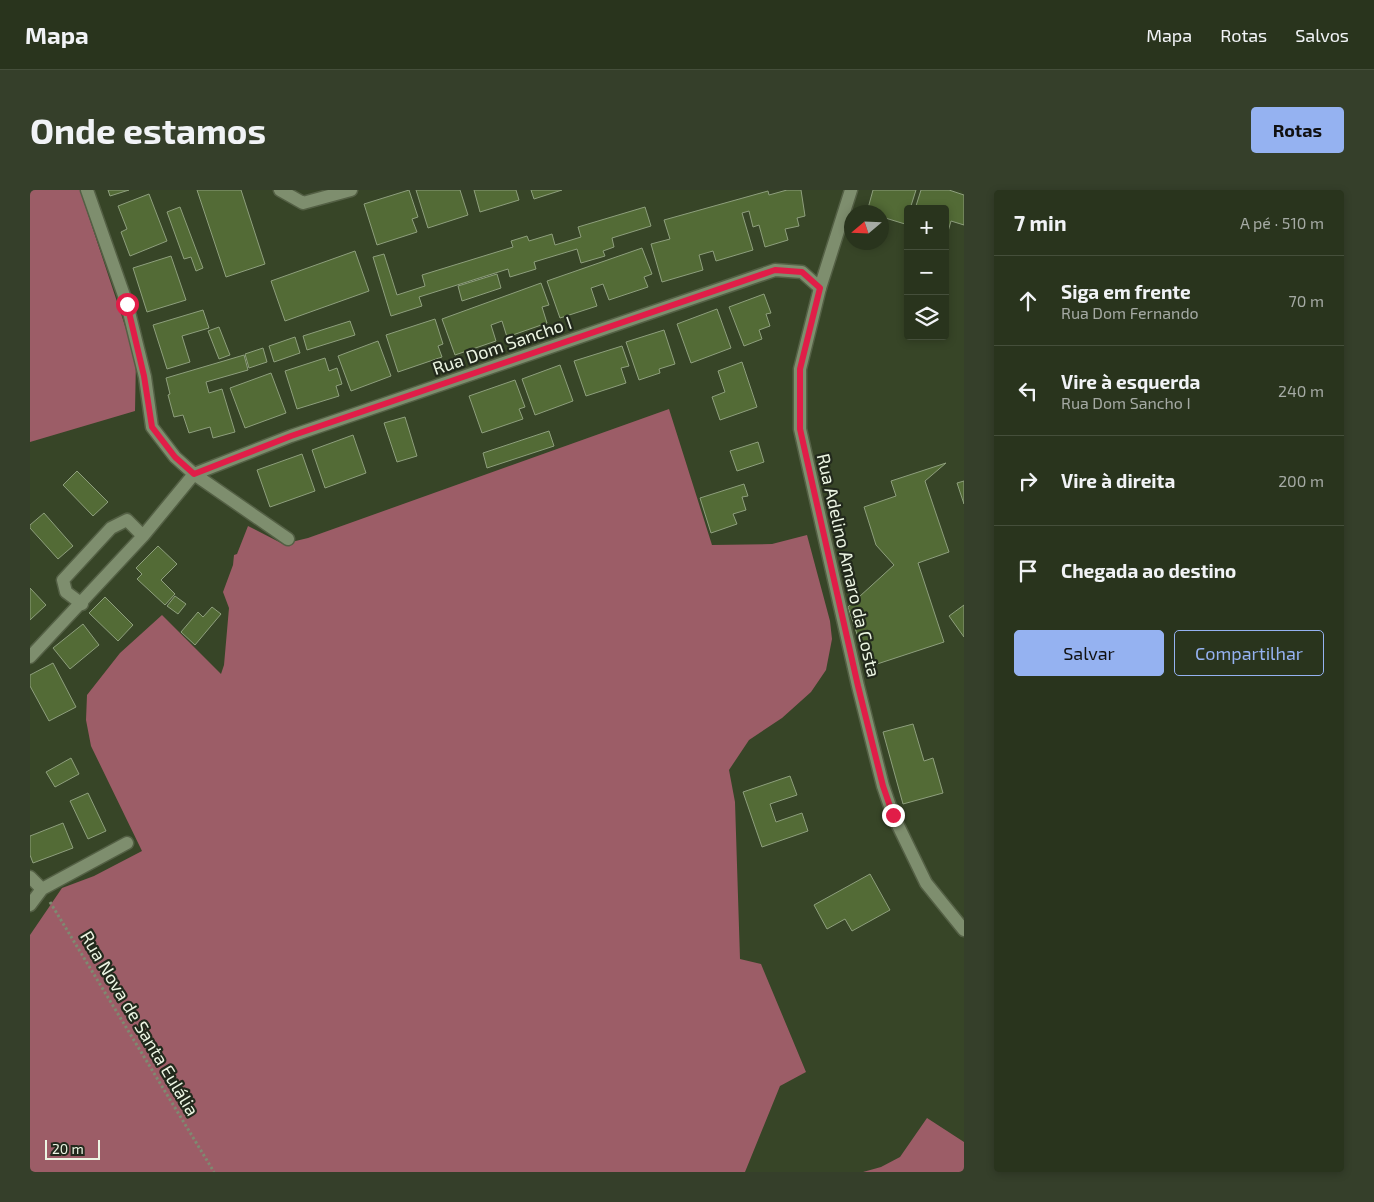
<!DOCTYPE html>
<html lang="pt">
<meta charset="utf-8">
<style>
:root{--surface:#29341d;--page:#353f2a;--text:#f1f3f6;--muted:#a5aaa4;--line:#454f3b;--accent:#95b2f1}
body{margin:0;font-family:"Exo 2",sans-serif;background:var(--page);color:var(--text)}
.controls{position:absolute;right:15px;top:15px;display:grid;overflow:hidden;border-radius:5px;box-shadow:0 2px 8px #0003}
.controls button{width:45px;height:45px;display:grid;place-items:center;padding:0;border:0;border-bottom:1px solid var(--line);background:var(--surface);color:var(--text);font:25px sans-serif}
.compass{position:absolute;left:814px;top:15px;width:45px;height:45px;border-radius:50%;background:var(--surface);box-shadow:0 2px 8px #0003;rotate:251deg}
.scale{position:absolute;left:15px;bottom:12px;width:55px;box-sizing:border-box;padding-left:5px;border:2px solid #ecf5e3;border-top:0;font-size:14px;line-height:18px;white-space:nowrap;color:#ecf5e3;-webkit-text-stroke:4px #22291c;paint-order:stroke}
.stop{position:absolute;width:15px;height:15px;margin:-11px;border:4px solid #e11d48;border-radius:50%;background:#fff}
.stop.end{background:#e11d48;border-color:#fff;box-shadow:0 1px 5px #0008}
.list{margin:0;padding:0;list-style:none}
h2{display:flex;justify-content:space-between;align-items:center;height:65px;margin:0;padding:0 20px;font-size:21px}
h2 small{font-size:16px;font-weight:400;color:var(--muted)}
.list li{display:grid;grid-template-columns:32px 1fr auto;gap:15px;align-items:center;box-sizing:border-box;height:90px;padding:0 20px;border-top:1px solid var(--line)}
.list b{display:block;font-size:19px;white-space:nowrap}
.list p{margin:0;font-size:16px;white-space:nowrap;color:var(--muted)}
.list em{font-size:16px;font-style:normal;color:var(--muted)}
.actions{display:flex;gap:10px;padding:15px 20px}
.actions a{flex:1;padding:11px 0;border:1px solid var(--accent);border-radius:5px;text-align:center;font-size:18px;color:var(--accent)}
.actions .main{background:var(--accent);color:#111}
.icon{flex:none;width:28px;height:28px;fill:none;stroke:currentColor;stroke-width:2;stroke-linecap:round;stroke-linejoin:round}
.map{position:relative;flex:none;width:934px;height:982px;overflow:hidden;border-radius:5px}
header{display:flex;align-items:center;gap:30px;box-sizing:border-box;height:70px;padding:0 25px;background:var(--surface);border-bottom:1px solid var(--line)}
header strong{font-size:24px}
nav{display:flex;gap:28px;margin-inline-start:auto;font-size:18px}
.intro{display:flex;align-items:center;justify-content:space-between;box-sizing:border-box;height:120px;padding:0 30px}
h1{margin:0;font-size:35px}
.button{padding:12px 22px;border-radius:5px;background:var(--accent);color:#111;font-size:18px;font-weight:700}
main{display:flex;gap:30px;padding:0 30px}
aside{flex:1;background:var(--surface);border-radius:5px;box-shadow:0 2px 8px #0003}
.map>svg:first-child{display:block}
.forest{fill:#9c5d67}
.building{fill:#536b36;stroke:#8e9f7d}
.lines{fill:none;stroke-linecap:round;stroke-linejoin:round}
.street-casing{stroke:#546045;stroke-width:15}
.secondary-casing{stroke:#546045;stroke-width:15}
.path{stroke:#7e8a71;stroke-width:3;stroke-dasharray:2.5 2.5;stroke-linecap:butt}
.street{stroke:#7e8e6e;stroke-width:12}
.secondary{stroke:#7e8e6e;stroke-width:12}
.route{stroke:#e11d48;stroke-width:6}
.labels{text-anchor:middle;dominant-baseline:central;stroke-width:4.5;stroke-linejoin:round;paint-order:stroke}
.street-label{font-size:18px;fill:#ecf5e3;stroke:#22291c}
</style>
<header>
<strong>Mapa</strong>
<nav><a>Mapa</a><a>Rotas</a><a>Salvos</a></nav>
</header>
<div class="intro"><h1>Onde estamos</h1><a class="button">Rotas</a></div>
<main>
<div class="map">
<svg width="934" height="982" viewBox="0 0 934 982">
<rect width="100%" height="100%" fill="#374527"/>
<!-- forest -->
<path class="forest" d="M0,0H50L106,169L105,221L0,252Z
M639,219L682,355L742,354L777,345L800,431L802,449L796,480L781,502L752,528L719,550L699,580L705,612L710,769L731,774L776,882L750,896L715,982H0V745L32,698L64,686L112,661L61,556L56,530L57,505L90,463L132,425L191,484L194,475L199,418L193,402L203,375L204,365L207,364L218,336L253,354L278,348Z
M897,928L934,952V982H833L851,977L870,967Z"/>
<!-- building -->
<path class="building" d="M78,0H99L80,6Z
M167,0H211L235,74L196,87Z
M379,0L388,27L382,29L387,42L347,55L334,14Z
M386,0H430L438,25L398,38Z
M444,0H486L489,10L450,22Z
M501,0H532L504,9Z
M757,0H771L775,26L767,28L769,36L755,39L758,50L735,57L729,35L723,37L719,21L712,23L723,60L686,71L683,61L669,65L673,80L632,92L621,54L640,49L634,30L738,1L739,5Z
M843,0H886L880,19H878L875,34L852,27V22H837Z
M891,0H919L934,5V35L921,31L915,52V19H885Z
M119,4L137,51L100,66L91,42L97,39L88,16Z
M150,17L173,78L166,81L161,67L154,69L137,22Z
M615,17L621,36L582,48L584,57L573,61L575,66L551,73L547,59L504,72L506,79L480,87L478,79L389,107L392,116L361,126L343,67L354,64L367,105L395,96L392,85L483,57L481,51L497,46L499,51L522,44L525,55L551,47L548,37Z
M612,58L622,84L614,87L618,97L579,110L573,94L561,98L567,116L530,128L517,91Z
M325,61L339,101L255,131L241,91Z
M141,66L156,110L117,122L103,78Z
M467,84L471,98L432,111L428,96Z
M511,93L519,115L512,117L517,133L477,147L472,131L461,135L466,151L425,165L412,129Z
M734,104L741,123L736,124L740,136L729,140L732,149L714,156L699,117Z
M687,119L701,158L661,173L647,134Z
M173,120L179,138L152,146L160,172L137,179L123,135Z
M405,129L413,154L408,156L412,167L368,182L356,145Z
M320,131L325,145L277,160L273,146Z
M189,137L200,165L189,169L178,141Z
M634,140L645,174L629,179L630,183L609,190L596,152Z
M265,147L270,163L244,172L239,156Z
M348,151L361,186L321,201L308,166Z
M592,156L599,176L591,178L596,193L556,206L544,171Z
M233,158L237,172L219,178L215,164Z
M214,165L218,180L176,192L179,203L192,199L205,242L183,248L180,237L159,243L153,225L144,227L138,205L140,204L136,188Z
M295,168L299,181L307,178L312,194L306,196L309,206L267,219L255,181Z
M712,172L727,217L690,230L682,207L695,202L688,181Z
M530,175L543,211L505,225L492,189Z
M241,183L256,223L215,238L200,198Z
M485,190L495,217L489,219L493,229L452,243L439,206Z
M375,227L387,266L367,272L354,233Z
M519,241L524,256L457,278L453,263Z
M323,245L336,283L295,298L282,260Z
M728,252L734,272L707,281L700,261Z
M272,264L285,301L240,317L227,280Z
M916,273L895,291L919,362L888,373L914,452L838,477L818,417L864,375L846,355L834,317L866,306L861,291Z
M47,281L78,312L63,326L33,295Z
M934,291V314L927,293Z
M714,294L718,306L712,307L716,320L703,324L707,334L681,343L670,308Z
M14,323L43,356L28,369L0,338V335Z
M128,356L147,374L131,390L145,404L135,415L107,389L112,384L106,378Z
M0,398L16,415L0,430Z
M145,406L156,414L148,424L137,416Z
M75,407L103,435L88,451L59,423Z
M934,415V447L919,426Z
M182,417L191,424L165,455L151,442L168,422L173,427Z
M53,434L69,455L40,479L23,458Z
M23,473L46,517L19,531L0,496V485Z
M883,534L894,571L903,568L913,603L873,614L853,542Z
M41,568L49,584L25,597L16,582Z
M760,586L767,605L740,614L746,632L772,623L778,641L732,657L713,602Z
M58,603L76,641L58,649L40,611Z
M33,633L43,658L3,673L0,665V646Z
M840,684L860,720L822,741L815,729L797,739L784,715Z"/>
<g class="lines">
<defs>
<path id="street" d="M57,0L97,114L115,187L122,237L145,267L164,284L258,349
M250,0L273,13L321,0
M52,414L36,402L33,390L81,338L97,330L113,346
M0,467L113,346L164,284L261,246L745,80L772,82L790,98
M0,687L12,699
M0,715L12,699L97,653"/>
<path id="secondary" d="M821,0L790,98L770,179V239L828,496L853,596L863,625L896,693L934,740"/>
</defs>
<!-- street casing -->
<use href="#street" class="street-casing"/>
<!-- secondary casing -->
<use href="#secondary" class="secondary-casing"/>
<!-- path -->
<path class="path" d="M20,712L184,982"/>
<!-- street -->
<use href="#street" class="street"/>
<!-- secondary -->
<use href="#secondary" class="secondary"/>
</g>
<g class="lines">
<!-- route -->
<path class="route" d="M97,114L114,186L122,237L145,267L164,284L261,246L745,80L772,82L790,98L770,179V239L828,496L853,596L863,625"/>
</g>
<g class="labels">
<!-- street labels -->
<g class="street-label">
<text transform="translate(472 155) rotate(-19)">Rua Dom Sancho I</text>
<text transform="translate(819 375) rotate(77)">Rua Adelino Amaro da Costa</text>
<text transform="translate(110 833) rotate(59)">Rua Nova de Santa Eulália</text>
</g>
</g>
</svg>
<div class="controls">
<button>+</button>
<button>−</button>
<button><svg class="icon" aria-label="layers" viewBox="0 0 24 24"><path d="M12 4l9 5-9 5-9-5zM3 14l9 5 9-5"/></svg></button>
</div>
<svg class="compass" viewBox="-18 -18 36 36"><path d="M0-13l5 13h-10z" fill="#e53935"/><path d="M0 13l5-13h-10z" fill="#a5aaa4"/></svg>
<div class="scale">20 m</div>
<div class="stop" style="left:97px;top:114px"></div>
<div class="stop end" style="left:863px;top:625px"></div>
</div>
<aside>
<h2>7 min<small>A pé · 510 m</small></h2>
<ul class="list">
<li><svg class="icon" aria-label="ahead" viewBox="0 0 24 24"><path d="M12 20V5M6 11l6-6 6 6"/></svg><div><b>Siga em frente</b><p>Rua Dom Fernando</p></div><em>70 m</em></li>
<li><svg class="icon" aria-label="left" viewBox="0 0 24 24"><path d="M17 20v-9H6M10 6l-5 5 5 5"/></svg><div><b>Vire à esquerda</b><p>Rua Dom Sancho I</p></div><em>240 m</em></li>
<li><svg class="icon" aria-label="right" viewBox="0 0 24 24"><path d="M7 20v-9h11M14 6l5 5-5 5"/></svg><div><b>Vire à direita</b></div><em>200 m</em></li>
<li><svg class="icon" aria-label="arrive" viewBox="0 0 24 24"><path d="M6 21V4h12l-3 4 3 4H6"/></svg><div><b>Chegada ao destino</b></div></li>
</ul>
<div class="actions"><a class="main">Salvar</a><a>Compartilhar</a></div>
</aside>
</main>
